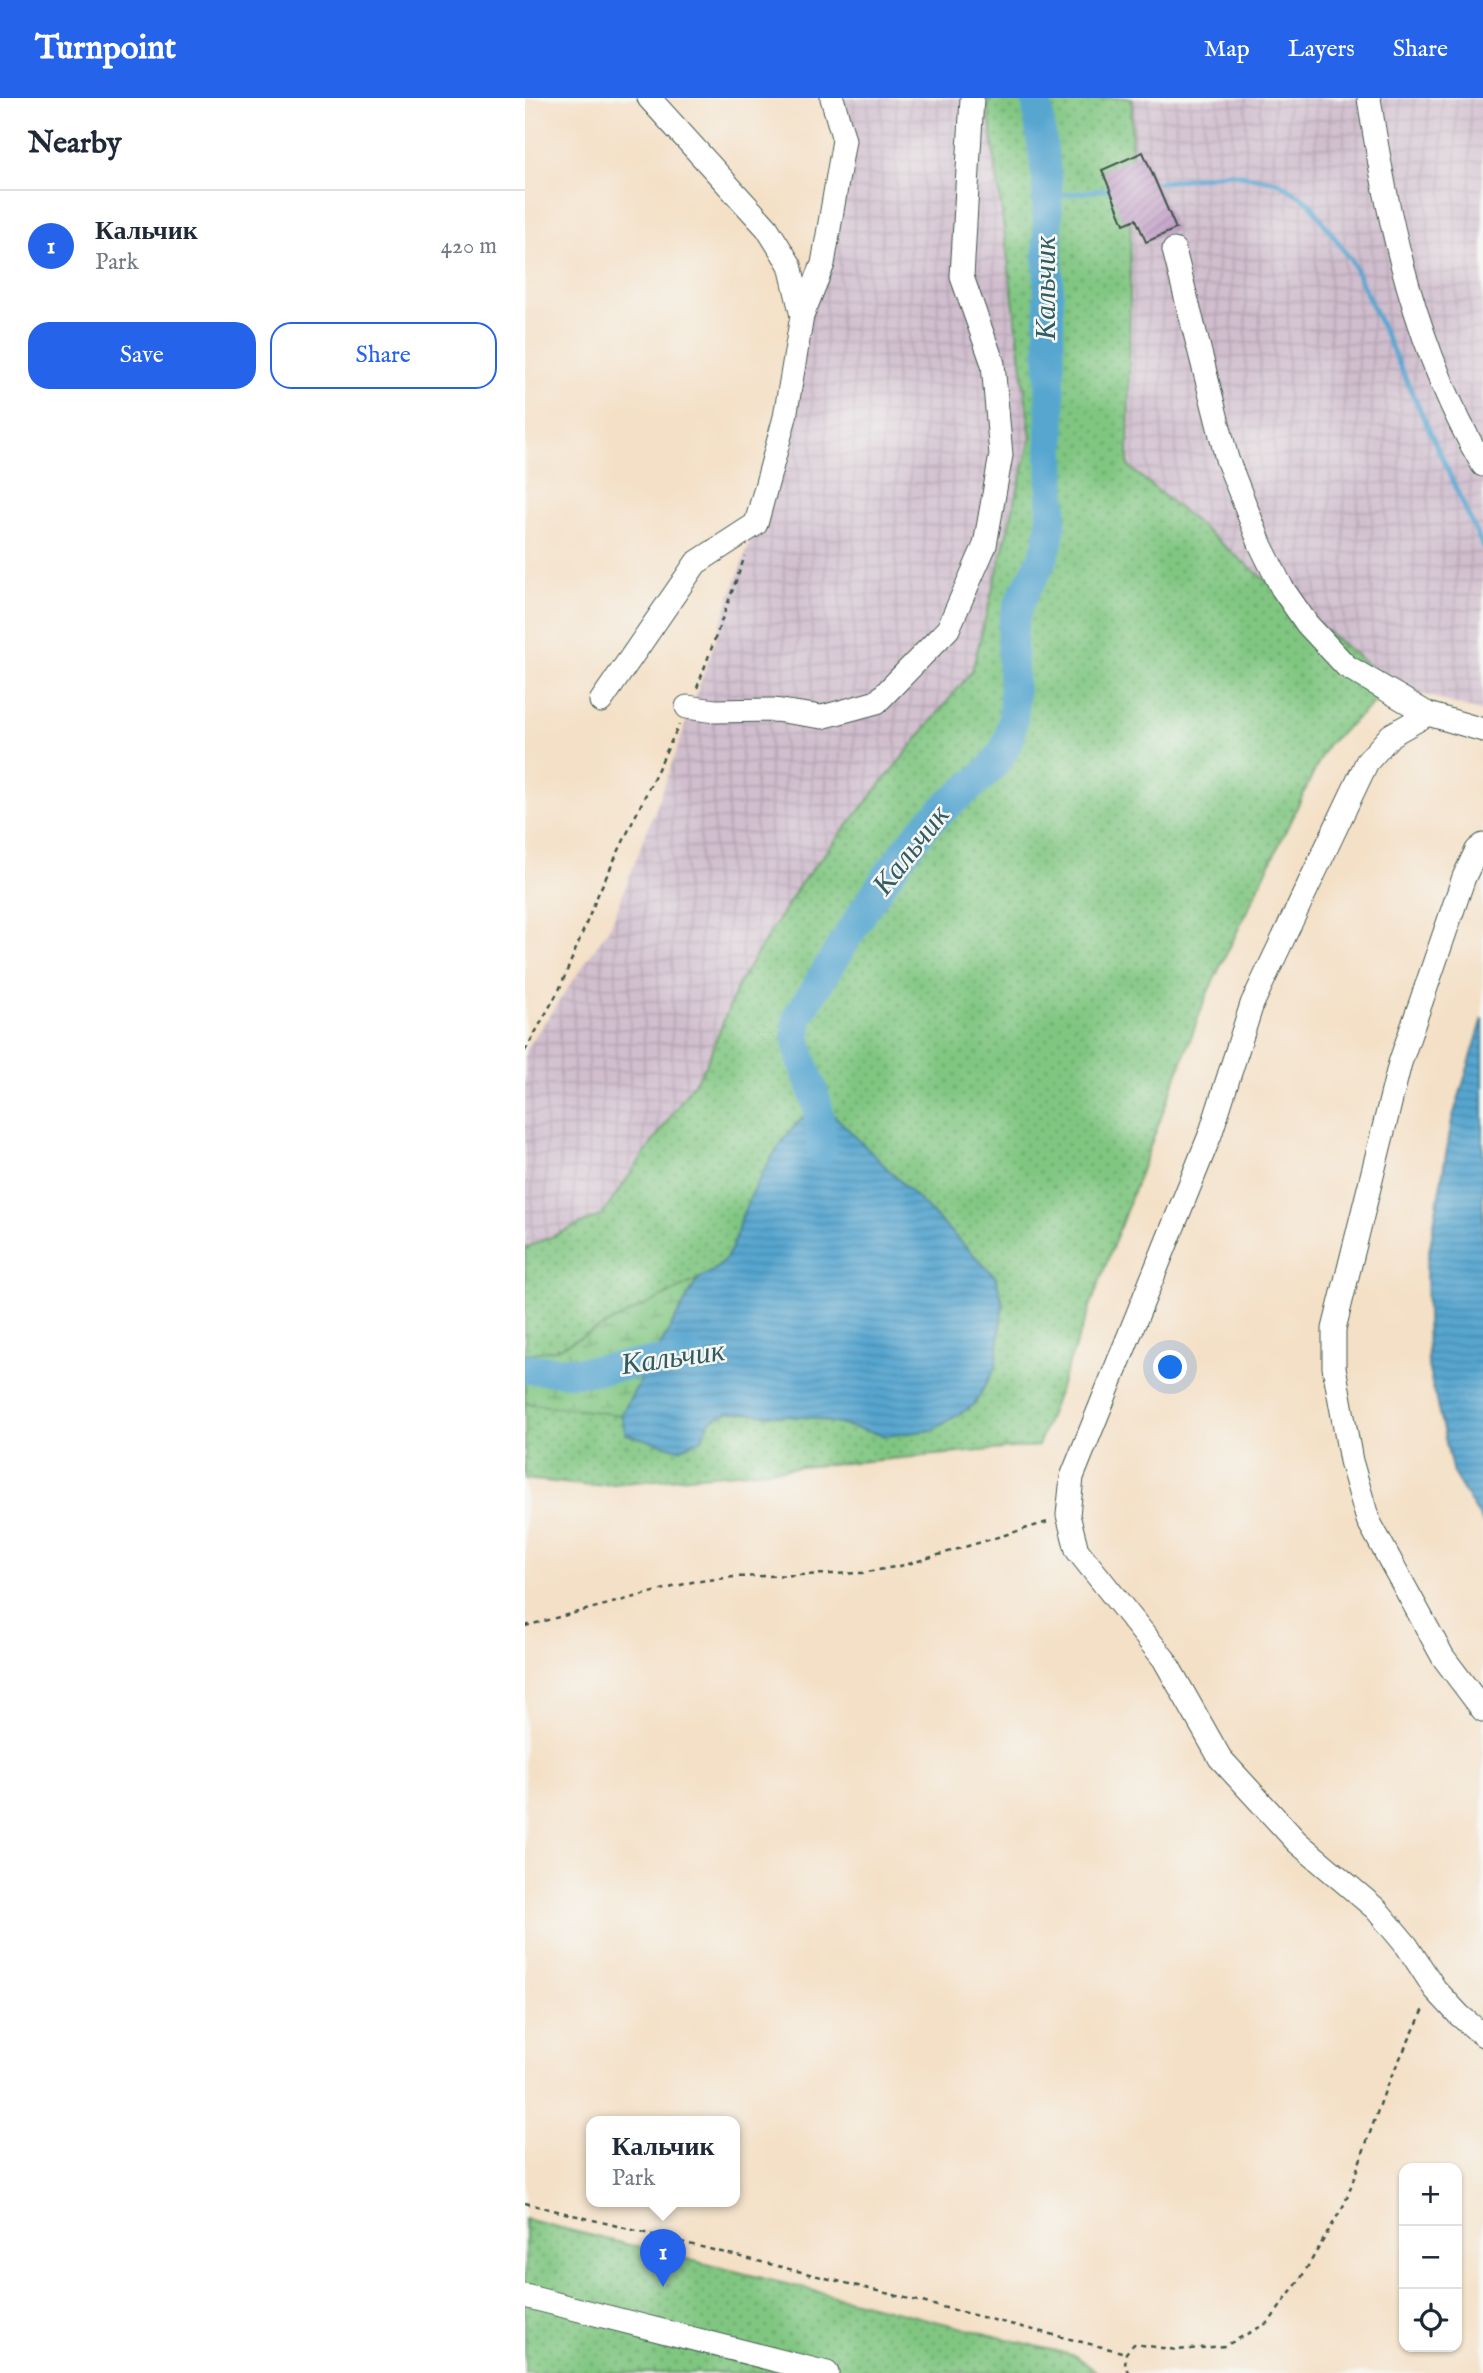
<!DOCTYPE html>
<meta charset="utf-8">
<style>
:root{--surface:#fff;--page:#f6f6f7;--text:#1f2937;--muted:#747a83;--line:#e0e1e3;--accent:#2563eb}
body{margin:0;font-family:"IM FELL English",serif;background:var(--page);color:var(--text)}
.controls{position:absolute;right:21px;bottom:21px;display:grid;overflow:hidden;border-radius:14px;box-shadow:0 2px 5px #0004}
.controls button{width:63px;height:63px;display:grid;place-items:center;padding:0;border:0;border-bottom:2px solid var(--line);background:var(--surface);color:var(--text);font:35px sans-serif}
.you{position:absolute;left:646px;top:1270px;width:24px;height:24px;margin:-18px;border:5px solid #fff;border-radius:50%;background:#1a73e8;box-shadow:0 0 0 10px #1a73e833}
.badge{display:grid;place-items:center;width:46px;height:46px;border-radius:50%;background:var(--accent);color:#fff;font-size:23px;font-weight:700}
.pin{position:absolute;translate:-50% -58px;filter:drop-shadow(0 2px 4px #0008)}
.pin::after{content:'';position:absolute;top:37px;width:24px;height:21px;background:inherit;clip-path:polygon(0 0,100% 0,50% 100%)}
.popup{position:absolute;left:61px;top:2018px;width:154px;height:91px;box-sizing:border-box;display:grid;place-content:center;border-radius:14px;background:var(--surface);filter:drop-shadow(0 2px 5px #0005);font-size:23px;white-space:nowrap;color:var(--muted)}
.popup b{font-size:26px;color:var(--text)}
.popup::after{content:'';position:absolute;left:50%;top:100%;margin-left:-14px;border:14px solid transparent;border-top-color:var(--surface)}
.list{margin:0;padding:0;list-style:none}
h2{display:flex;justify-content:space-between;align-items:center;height:91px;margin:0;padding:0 28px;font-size:30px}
h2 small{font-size:23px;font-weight:400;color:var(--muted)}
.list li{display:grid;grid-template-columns:46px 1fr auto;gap:21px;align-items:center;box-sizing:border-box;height:112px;padding:0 28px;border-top:2px solid var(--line)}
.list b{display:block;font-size:26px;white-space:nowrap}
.list p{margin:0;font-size:23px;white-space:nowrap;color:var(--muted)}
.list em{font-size:23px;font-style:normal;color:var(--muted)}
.actions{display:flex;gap:14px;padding:21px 28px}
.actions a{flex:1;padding:16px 0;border:2px solid var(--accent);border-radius:21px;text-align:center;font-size:24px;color:var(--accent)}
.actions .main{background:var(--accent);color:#fff}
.icon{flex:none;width:38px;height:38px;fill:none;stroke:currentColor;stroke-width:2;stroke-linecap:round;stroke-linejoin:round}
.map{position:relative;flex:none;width:958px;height:2275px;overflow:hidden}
header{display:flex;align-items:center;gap:42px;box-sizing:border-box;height:98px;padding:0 35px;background:var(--accent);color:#fff}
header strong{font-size:33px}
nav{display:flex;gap:38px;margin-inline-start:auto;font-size:24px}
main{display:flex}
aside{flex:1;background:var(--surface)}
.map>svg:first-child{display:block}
.industrial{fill:url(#industrial-grid)}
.green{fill:url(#green-dots);stroke:#50825a;stroke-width:2}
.wetland{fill:url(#wetland-marsh);stroke:#50825a;stroke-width:2}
.water{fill:url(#water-rules);stroke:#3a7282;stroke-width:2}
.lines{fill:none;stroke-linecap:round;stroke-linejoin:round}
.stream{stroke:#56a6d0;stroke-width:5}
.river{stroke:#56a6d0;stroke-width:30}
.building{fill:url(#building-hatch)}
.minor-casing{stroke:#3f554a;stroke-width:25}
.path{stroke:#3f554a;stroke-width:2.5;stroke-dasharray:5 5;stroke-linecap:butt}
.minor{stroke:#fff;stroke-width:23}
.labels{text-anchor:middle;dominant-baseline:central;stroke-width:5;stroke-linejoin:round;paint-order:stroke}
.water-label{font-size:30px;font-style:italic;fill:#305c63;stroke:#f6f6f2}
</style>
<header>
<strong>Turnpoint</strong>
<nav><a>Map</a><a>Layers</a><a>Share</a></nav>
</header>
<main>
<aside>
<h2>Nearby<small></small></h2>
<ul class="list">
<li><span class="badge">1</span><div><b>Кальчик</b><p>Park</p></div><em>420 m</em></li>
</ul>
<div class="actions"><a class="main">Save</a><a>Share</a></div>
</aside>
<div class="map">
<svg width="958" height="2275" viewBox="0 0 958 2275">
<defs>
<pattern id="industrial-grid" width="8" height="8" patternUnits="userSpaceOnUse" patternTransform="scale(1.75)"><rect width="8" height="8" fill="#d0bdcd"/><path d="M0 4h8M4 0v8" fill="none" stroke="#b2a3b1"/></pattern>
<pattern id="green-dots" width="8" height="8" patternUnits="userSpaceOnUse" patternTransform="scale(1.75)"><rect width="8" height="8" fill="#80c681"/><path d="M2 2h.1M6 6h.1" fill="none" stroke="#68a26a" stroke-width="1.8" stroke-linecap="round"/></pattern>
<pattern id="wetland-marsh" width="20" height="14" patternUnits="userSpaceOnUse" patternTransform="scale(1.75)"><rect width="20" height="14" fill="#80c681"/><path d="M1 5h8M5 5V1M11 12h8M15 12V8" fill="none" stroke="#68a26a"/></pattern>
<pattern id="water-rules" width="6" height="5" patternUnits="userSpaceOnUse" patternTransform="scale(1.75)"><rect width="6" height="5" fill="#56a6d0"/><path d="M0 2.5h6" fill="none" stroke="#4788aa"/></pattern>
<pattern id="building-hatch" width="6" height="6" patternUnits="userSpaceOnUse" patternTransform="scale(1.75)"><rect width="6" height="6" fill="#be96c4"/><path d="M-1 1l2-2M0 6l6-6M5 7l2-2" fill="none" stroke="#9a7ca0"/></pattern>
</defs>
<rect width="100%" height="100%" fill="#f6f6f2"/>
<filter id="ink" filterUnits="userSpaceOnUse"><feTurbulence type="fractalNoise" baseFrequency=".0143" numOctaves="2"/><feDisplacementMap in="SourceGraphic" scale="14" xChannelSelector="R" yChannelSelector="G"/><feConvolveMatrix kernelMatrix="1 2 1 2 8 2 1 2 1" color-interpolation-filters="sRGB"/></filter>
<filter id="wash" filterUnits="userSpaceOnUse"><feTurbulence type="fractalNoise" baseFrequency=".00686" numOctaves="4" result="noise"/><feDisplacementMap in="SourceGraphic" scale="28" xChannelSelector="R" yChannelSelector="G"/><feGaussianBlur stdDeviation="1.57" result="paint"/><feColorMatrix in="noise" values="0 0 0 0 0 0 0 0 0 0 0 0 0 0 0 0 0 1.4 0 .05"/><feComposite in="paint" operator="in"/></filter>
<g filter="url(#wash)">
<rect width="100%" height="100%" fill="#f4e0c6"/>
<!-- industrial -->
<path class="industrial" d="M307,0H462L506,340L447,573L276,785L214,885L180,969L77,1117L0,1150V953L86,827L138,691L231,426L319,43Z
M607,0H958V614L868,588L603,368Z"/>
<!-- green -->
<path class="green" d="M462,0H607L603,368L868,588L802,647L683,894L513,1348L65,1388L0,1381V1150L77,1117L180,969L214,885L276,785L447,573L506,340Z
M0,2121L551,2258L573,2275H0Z"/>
<!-- wetland -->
<path class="wetland" d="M173,1181L96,1317L0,1305V1256L30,1252Z"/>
<!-- water -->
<path class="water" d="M958,920V1425L928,1375L903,1268L901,1171L927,1022Z
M293,1009L309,1017L471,1179L478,1205L471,1269L449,1307L408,1332L361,1338L289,1320L204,1314L185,1323L176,1342L154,1351L101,1336L96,1317L173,1181C181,1177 190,1173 196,1166C210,1152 210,1135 217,1118C230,1085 261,1026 293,1009Z"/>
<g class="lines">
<!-- stream -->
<path class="stream" d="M631,85L705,75L753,84L784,104L827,164L958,449
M522,99L585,91"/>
<!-- river -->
<path class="river" d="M297,1051C296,1038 296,1024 293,1011C286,976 267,957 273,918C312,857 350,788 397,732C420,703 458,686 477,655C499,618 483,570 488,529C491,504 504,488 515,466C524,450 525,432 527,414L522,82L511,0
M0,1271L55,1274L167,1259"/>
</g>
<g id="blocks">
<!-- building -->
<path class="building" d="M618,54L651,131L621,144L611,121L599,126L577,72Z"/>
</g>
</g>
<g filter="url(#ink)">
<use href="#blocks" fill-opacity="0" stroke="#3f554a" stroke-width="2"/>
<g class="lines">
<defs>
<path id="minor" d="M844,0C863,127 892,255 958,367
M649,152L702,361L736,448L757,490L782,526L821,568L903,616L958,632
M277,218L298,166L319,42L307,0
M76,603L171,465L231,426L260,319L277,218L265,167L242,130L124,0
M162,609L190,613L250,612L297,619L352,604L423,531L460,447L476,357L468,266L437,179L447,0
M903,616L866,637L842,664L727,906L685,1037L547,1379L543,1417L552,1452L639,1561L695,1660L772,1744L851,1811L882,1848L910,1891L934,1917L958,1937
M958,747L952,752L939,779L875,965L809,1231V1269L826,1363L843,1422L918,1559L958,1612
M0,2198L302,2275"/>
</defs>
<!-- minor casing -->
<use href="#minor" class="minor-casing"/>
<!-- path -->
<path class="path" d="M172,590L220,458
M0,953L35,890L74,794L154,627
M0,1528L167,1484L209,1479L337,1475L380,1467L526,1423
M0,2105L601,2255
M605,2275L600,2268L601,2255L609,2246L652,2252L700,2248L744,2224L776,2180L820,2105L862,1987L900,1909"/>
<!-- minor -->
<use href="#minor" class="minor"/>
</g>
</g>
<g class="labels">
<!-- water labels -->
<g class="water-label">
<text transform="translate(522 190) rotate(-90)">Кальчик</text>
<text transform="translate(387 753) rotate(-52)">Кальчик</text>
<text transform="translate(148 1261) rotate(-8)">Кальчик</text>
</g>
</g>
</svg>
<div class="controls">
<button>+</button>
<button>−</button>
<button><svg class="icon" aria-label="locate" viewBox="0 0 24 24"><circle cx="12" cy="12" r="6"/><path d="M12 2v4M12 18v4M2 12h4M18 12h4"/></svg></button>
</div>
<div class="you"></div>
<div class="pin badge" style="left:138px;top:2189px">1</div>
<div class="popup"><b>Кальчик</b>Park</div>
</div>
</main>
